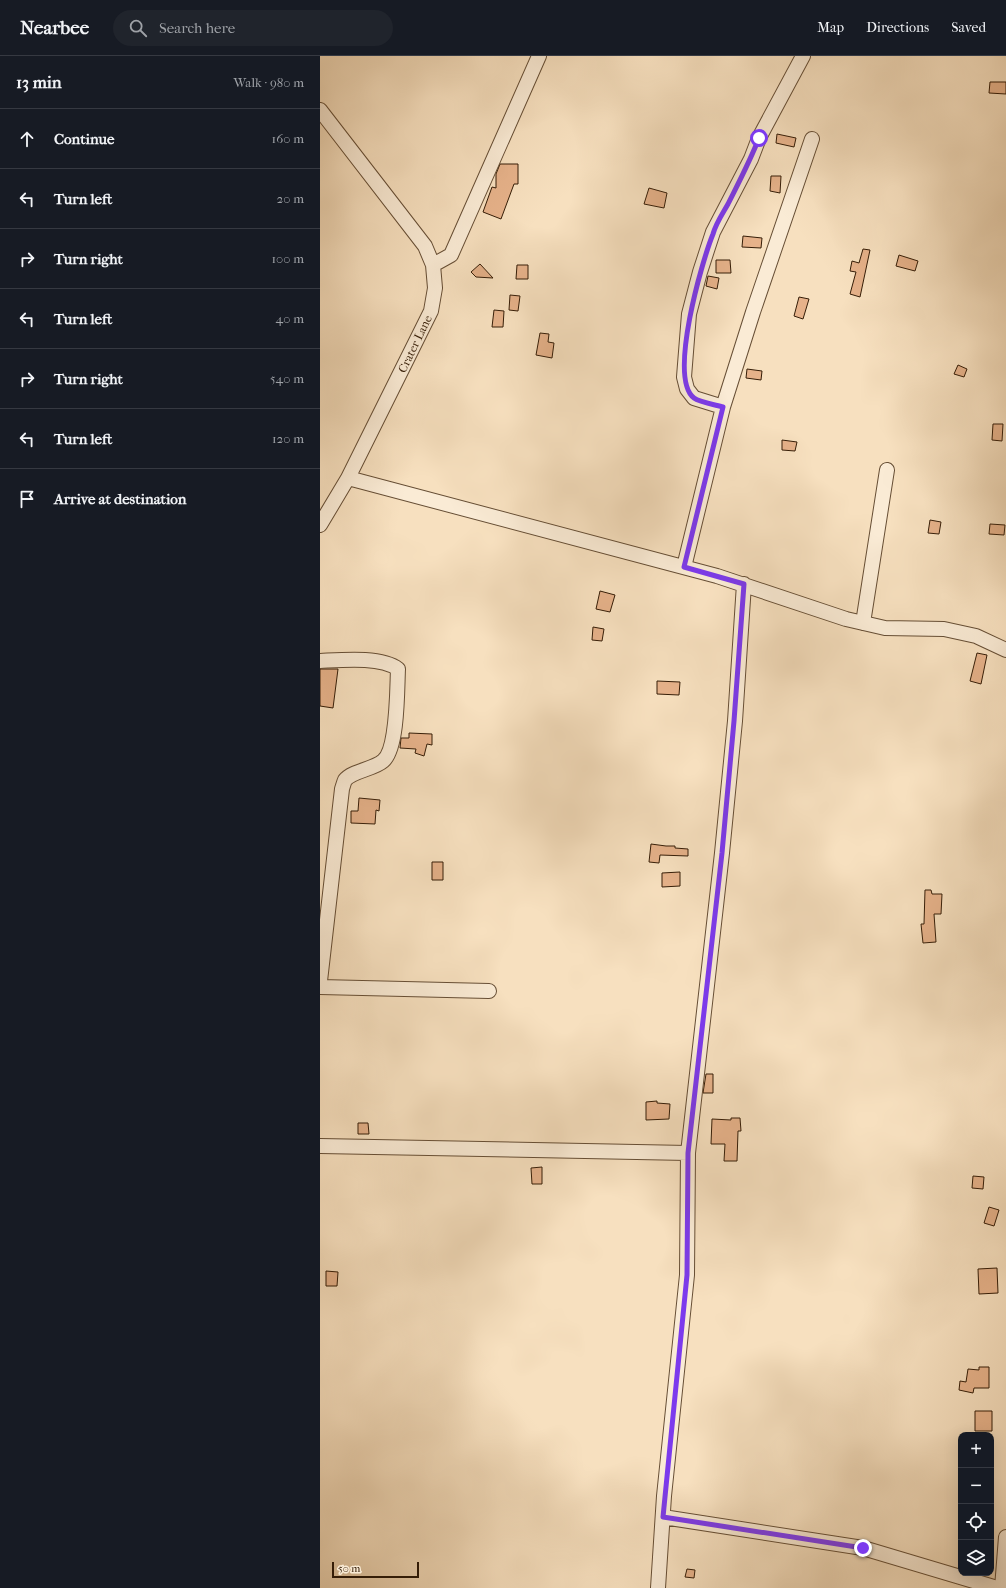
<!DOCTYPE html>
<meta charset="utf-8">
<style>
:root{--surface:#171b24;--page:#20242c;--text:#f1f3f6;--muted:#9ea1a6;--line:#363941}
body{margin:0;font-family:"IM FELL French Canon",serif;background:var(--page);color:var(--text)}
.controls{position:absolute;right:12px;bottom:12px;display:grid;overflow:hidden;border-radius:8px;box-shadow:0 4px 16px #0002}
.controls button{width:36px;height:36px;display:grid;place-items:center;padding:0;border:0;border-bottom:1px solid var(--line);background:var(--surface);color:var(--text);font:20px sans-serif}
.scale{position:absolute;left:12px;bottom:10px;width:87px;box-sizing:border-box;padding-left:4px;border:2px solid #351d07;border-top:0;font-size:11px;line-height:14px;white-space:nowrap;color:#351d07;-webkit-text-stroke:3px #faebd5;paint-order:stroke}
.stop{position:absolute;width:12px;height:12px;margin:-9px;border:3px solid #7c3aed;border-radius:50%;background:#fff}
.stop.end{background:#7c3aed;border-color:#fff;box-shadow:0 1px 4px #0008}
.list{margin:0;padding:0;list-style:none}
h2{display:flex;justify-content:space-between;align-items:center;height:52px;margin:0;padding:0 16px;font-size:17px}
h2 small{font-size:13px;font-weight:400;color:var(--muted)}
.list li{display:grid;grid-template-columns:26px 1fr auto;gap:12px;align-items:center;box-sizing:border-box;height:60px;padding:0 16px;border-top:1px solid var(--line)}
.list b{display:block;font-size:15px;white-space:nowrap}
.list em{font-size:13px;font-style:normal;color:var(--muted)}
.icon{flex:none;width:22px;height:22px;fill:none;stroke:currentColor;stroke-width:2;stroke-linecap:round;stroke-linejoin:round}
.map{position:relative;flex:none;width:686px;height:1532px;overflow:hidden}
header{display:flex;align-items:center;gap:24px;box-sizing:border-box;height:56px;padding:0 20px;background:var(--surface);border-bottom:1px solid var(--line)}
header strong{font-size:19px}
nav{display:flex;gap:22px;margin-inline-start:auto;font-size:14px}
.search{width:280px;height:36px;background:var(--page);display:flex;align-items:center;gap:10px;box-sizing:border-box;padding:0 14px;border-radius:22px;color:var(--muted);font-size:15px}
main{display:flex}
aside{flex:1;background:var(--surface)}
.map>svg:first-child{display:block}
.building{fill:#e6b28a;stroke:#351d07}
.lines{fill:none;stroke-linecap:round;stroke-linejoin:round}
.minor-casing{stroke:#664e35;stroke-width:16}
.minor{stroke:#faebd5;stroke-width:14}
.route{stroke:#7c3aed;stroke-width:5}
.labels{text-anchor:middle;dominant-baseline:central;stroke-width:3;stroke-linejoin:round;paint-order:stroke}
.street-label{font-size:12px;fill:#351d07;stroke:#faebd5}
</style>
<header>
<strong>Nearbee</strong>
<div class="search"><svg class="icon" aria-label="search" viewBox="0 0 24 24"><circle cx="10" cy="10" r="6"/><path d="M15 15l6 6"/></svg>Search here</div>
<nav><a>Map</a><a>Directions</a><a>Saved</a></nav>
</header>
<main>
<aside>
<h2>13 min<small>Walk · 980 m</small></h2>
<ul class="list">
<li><svg class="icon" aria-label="ahead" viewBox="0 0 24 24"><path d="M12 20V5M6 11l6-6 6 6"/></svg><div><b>Continue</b></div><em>160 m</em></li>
<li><svg class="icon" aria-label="left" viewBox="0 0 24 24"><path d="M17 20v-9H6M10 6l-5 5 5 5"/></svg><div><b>Turn left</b></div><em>20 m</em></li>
<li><svg class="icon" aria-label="right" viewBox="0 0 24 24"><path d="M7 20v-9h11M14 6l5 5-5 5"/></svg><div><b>Turn right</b></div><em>100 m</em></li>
<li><svg class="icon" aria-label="left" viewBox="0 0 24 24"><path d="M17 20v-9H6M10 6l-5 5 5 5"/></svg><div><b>Turn left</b></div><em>40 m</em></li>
<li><svg class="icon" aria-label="right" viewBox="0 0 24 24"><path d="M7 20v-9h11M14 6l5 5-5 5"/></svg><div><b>Turn right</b></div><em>540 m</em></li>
<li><svg class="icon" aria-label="left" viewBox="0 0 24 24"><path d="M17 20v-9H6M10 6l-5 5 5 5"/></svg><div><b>Turn left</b></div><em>120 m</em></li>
<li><svg class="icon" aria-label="arrive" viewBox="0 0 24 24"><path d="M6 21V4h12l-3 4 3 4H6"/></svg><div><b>Arrive at destination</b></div></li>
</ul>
</aside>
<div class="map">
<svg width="686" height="1532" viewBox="0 0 686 1532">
<rect width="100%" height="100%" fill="#f7e0bf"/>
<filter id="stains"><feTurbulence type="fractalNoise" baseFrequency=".005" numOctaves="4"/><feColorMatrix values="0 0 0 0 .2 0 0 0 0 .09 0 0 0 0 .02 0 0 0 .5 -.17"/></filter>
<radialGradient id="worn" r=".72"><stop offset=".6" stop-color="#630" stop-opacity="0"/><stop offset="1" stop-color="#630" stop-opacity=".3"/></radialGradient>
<!-- building -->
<path class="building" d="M670,26H686V38L669,37Z
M457,78L476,82L474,91L456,87Z
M180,108H198V128H194L181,163L163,156L172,131L176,132V118Z
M451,120H461L460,137L450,135Z
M329,132L347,137L344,152L324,148Z
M423,180L442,182L441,192L422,191Z
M543,193L550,194L540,241L530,238L536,216L530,215L532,205L539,207Z
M579,199L598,205L595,215L576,210Z
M396,204H410L411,217H396Z
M160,208L173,222L156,221L151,216Z
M197,209H208V223H196Z
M388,220L399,222L397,233L386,230Z
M190,239L200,240L198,255L189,254Z
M479,241L489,243L483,263L474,260Z
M174,254L184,255L183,271H172Z
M220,277L229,278L228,286L234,287L232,302L216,299Z
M638,309L647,313L644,321L634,318Z
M427,313L442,315L441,324L426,322Z
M673,368H683L682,385L672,384Z
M462,384L477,386L475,395L462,394Z
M610,464L621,466L619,478L608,477Z
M670,468L685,469L684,479L669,478Z
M280,535L295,539L290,556L276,553Z
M273,571L284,573L282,585L272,584Z
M657,597L667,599L661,628L650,625Z
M0,613H18L13,652L0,650Z
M337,625L360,626L359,639L337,638Z
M89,677L112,678V689L107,688L104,700L95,697L96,693L80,692L81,682H89Z
M39,742L60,744L59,755L56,754L55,768L31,767V755H38Z
M331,788L346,790H355V792L368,793V800L340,799L339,807L329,806Z
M112,806H123V824H112Z
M360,816V830L342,831V817Z
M605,834H611L612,838H622L621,858H614L616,886L603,887L601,868H604Z
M386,1018H393V1037H383Z
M337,1045V1047L350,1048L349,1063L326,1064V1046Z
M411,1062H420L421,1075H418L417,1105H404L405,1088H391L392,1063L411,1064Z
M38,1067H48L49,1078H38Z
M222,1111V1128H212L211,1112Z
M653,1120L664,1121L663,1133L652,1132Z
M669,1151L679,1154L674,1170L664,1167Z
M677,1212L678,1237L659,1238L658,1213Z
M6,1215L18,1216L17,1230H6Z
M659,1311H669V1332H654L653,1337L639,1334L640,1325L646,1326L648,1313L659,1314Z
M655,1355H672V1375H655Z
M367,1513L375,1514L374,1522L365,1521Z"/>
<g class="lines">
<defs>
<path id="minor" d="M0,54L105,190L113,209L115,232L111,255L28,422L0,469
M113,209L131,199L219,0
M403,351L374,342L367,333L364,321L369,258L380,216L393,176L431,103L439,82L483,0
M28,422L397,520L526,563L565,572L624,573L656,580L686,594
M364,511L403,351L433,256L492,83
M543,567L567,414
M0,605C21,604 61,600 78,613C77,632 78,693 63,705C54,713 32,715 25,724C24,726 23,730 22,733L0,925
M0,931L169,935
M0,1090L368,1097
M343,1461L543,1492L677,1532
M338,1532L344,1440L367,1219L368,1097L402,797L415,665L424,528
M682,1532L686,1481"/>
</defs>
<!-- minor casing -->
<use href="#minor" class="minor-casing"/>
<!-- minor -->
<use href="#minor" class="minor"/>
</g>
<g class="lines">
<!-- route -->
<path class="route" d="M439,82C430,105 419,126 408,148C403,157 396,167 393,178C382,205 348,322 374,342C379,346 396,349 403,351L364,511L424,528L414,665L402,797L368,1097L367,1219L343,1461L543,1492"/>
</g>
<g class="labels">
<!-- street labels -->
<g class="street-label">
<text transform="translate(95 288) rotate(-64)">Crater Lane</text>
</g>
</g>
<rect width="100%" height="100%" filter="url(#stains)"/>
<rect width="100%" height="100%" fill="url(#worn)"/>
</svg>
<div class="controls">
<button>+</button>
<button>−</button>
<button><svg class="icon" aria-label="locate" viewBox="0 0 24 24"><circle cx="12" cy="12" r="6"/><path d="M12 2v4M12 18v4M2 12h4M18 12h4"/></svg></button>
<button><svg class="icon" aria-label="layers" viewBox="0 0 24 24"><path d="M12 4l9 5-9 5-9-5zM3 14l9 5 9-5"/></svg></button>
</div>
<div class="scale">50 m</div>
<div class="stop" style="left:439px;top:82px"></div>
<div class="stop end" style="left:543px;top:1492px"></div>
</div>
</main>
